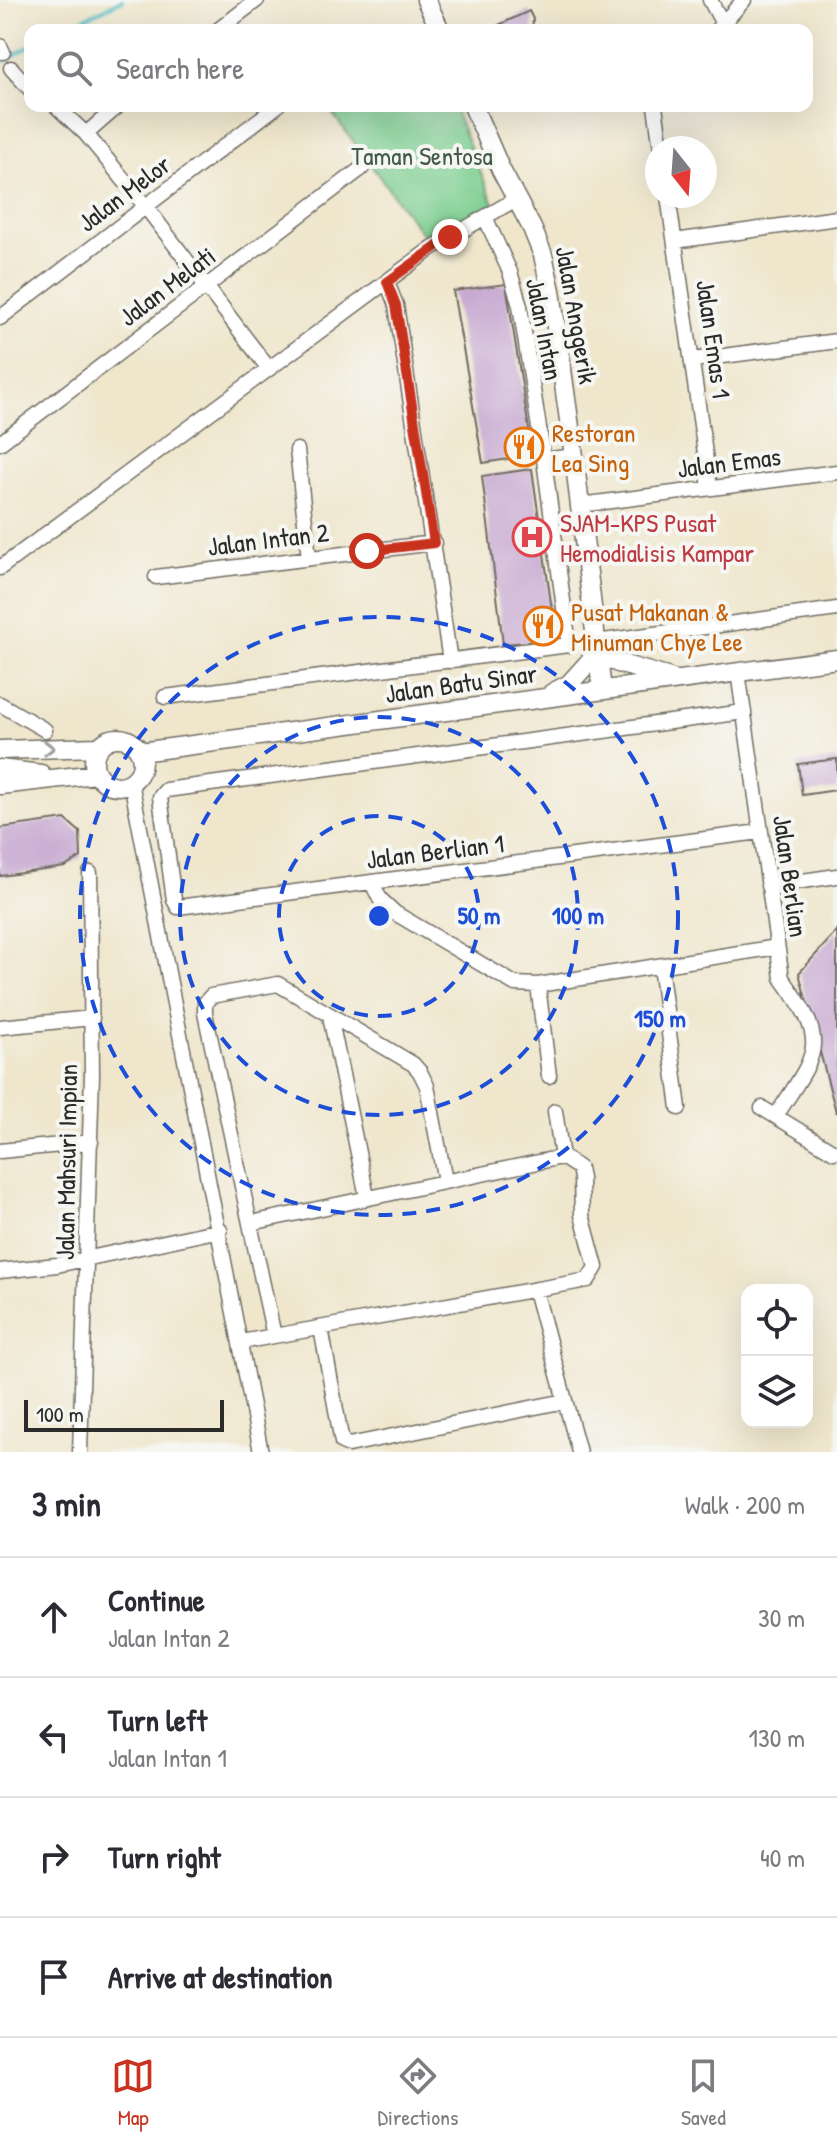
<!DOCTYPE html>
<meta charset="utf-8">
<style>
:root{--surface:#fff;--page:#f7f7f7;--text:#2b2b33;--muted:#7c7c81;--line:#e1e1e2;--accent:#c8321e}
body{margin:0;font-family:"Patrick Hand",sans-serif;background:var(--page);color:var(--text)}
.controls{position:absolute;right:24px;bottom:24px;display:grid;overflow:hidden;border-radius:16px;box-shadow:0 8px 32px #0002}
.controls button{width:72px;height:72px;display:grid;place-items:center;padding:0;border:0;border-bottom:2px solid var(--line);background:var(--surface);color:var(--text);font:40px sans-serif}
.compass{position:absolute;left:645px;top:136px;width:72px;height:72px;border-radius:50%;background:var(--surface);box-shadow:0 8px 32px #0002;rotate:163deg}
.scale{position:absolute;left:24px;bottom:20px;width:200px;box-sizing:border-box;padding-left:8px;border:4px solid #2b2b2b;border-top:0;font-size:22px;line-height:28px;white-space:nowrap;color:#2b2b2b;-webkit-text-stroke:6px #f6f6f2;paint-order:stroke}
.stop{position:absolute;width:24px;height:24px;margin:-18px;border:6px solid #c8321e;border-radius:50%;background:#fff}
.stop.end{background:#c8321e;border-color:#fff;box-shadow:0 2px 8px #0008}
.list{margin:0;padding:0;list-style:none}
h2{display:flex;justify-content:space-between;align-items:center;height:104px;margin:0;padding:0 32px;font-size:34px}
h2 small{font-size:26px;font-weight:400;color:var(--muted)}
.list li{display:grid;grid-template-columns:52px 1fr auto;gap:24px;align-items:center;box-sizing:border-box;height:120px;padding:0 32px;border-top:2px solid var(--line)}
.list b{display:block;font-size:30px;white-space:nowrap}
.list p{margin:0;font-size:26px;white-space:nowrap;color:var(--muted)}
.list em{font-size:26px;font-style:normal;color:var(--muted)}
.icon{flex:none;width:44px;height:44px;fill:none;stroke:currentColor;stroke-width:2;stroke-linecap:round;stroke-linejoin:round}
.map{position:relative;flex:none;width:837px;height:1452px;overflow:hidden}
.search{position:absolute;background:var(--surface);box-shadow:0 8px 32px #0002;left:24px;right:24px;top:24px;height:88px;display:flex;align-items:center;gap:20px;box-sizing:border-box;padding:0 28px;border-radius:16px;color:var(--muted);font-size:30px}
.sheet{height:584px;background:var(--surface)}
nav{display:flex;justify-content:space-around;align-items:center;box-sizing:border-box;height:112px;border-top:2px solid var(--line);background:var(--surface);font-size:22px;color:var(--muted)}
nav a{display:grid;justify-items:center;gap:4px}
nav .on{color:var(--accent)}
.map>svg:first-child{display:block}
.green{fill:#7cce90;stroke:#547c5e;stroke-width:2}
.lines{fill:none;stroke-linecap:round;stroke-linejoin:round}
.stream{stroke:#50bec5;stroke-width:4}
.building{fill:#c8aad2}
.minor-casing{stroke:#706c63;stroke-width:17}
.tertiary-casing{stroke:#706c63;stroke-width:21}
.minor{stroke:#fff;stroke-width:14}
.tertiary{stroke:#fff;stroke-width:18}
.oneway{stroke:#a0a0a0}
.route{stroke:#c8321e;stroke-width:10}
.ring{fill:none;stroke:#1d4ed8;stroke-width:4;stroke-dasharray:14 10}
.labels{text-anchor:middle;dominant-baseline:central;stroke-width:8;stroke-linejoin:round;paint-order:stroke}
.park-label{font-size:26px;fill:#435c49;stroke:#f6f6f2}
.street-label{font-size:26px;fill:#2b2b2b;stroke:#f6f6f2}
.food-label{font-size:26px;fill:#c56008;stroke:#f6f6f2;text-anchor:start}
.health-label{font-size:26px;fill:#be3a42;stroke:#f6f6f2;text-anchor:start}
.centre{fill:#1d4ed8;stroke:#f6f6f2;stroke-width:4}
.ring-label{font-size:24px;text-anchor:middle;font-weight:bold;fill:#1d4ed8;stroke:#f6f6f2;stroke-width:8;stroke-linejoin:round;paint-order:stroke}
</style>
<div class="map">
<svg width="837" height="1452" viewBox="0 0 837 1452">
<rect width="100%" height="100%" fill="#f6f6f2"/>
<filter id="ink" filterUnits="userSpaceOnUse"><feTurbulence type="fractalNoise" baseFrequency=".0125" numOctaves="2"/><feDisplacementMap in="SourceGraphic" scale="16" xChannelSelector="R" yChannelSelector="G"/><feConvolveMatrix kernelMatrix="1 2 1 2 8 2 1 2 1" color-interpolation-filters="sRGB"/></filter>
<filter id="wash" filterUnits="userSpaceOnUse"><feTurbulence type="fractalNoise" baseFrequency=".006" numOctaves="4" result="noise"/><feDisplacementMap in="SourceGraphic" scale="32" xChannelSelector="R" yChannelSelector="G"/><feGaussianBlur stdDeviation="1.8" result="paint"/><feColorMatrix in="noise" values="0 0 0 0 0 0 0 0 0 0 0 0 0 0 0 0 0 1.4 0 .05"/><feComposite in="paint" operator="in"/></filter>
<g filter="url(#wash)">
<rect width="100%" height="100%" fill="#efe6cc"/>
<!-- green -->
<path class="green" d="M327,106H453L494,204L429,243Z"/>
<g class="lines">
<!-- stream -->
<path class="stream" d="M61,30L122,0
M0,63L30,46"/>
</g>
<g id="blocks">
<!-- building -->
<path class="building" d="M529,11L533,19L532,30H488Z
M506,284L533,455L483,463L453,291Z
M532,469L555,631L540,641L503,644L482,476Z
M837,759V790L802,795L798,764Z
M65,819L80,832L81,857L65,867L0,876V828Z
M837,931V1112H836L799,973Z"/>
</g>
</g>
<g filter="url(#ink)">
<use href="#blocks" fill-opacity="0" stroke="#706c63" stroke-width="2"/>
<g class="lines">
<defs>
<path id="minor" d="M710,0L723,24
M218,30L257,0
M717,30L744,0
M0,46L3,52
M11,68L30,89
M56,106L86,134L146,207L269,369
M655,106L661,148
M86,134L118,106
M668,196L710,488
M675,241L837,218
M387,282L396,305L450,661
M0,318L277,106
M693,360L837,341
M0,443L362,168
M297,450L309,558
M544,460L574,456
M580,505L837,472
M0,568L432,248L516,199
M156,577L434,543
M596,642L837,609
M738,672L782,978C831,1045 817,1052 776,1116
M165,697L569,645L544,460L520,306L510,272L485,217
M0,704L45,730
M744,712L166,790L160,797L174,900L178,907L760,832
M131,782L261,1452
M372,883L380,899L395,913L515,984L538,985L777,947
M768,886L837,876
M660,966L679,1108
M538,985L549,1076
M330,1016L367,1197
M0,1027L92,1018
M762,1108L834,1152
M555,1111L562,1157
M0,1151L91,1142
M251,1223L562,1157L579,1168L581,1178L582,1215L596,1267L588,1280L274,1336L205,1013V1003L211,996L278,984L413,1064L420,1072L427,1086L445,1181
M0,1271L57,1265L220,1230
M535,1290L579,1452
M321,1328L341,1437L342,1442L349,1445L565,1401
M241,1342L274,1336
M80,1452L92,1075L90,873"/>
<path id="tertiary" d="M426,0L440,30
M473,106L501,170L532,228L543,255L551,291L574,456L602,690
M597,653L618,663L670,678
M552,693L569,684L597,653
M94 762a24 24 0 1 1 48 0a24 24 0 1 1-48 0Z
M0,750L98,747
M140,752L837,659
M0,769L41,774
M0,785L96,774"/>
</defs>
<!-- minor casing -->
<use href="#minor" class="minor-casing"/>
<!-- tertiary casing -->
<use href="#tertiary" class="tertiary-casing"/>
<!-- minor -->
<use href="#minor" class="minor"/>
<!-- tertiary -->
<use href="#tertiary" class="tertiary"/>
</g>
<!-- one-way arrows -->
<defs><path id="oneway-chevron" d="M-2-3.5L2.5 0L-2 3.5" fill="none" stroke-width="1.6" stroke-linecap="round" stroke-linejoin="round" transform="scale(2)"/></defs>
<use class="oneway" href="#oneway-chevron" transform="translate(49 748)"/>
</g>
<g class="lines" filter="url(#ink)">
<!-- route -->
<path class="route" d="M367,551L434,543L396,305L387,282L450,237"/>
</g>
<!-- distance rings -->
<g class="ring">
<circle cx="379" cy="916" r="100"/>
<circle cx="379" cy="916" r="199"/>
<circle cx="379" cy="916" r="299"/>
</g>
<!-- icons -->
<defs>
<symbol id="restaurant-ring" viewBox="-11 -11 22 22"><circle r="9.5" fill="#f6f6f2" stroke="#e8710a" stroke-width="1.5"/><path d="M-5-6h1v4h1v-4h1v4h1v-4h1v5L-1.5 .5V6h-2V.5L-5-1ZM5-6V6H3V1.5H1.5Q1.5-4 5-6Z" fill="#e8710a"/></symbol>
<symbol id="hospital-ring" viewBox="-11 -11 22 22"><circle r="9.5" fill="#f6f6f2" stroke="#e0444e" stroke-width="1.5"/><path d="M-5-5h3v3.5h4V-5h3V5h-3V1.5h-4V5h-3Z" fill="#e0444e"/></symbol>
</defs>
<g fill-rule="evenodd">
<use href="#restaurant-ring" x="502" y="425" width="44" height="44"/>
<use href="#hospital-ring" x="510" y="515" width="44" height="44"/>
<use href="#restaurant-ring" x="521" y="604" width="44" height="44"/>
</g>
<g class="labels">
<!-- park labels -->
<g class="park-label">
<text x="422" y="155">Taman Sentosa</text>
</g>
<!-- street labels -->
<g class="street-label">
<text transform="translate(124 193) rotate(-37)">Jalan Melor</text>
<text transform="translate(167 286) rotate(-37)">Jalan Melati</text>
<text transform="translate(577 315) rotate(80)">Jalan Anggerik</text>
<text transform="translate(545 329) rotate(79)">Jalan Intan</text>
<text transform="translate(714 339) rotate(82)">Jalan Emas 1</text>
<text transform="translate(729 462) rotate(-7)">Jalan Emas</text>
<text transform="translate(268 539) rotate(-7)">Jalan Intan 2</text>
<text transform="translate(461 683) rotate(-8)">Jalan Batu Sinar</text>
<text transform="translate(435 851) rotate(-7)">Jalan Berlian 1</text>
<text transform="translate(791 876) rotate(82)">Jalan Berlian</text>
<text transform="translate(66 1162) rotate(-89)">Jalan Mahsuri Impian</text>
</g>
<!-- food labels -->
<g class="food-label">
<text x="552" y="432">Restoran<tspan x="552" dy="30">Lea Sing</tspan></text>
<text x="571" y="611">Pusat Makanan &amp;<tspan x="571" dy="30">Minuman Chye Lee</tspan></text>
</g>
<!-- health labels -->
<g class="health-label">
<text x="560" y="522">SJAM-KPS Pusat<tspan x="560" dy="30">Hemodialisis Kampar</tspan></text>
</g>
</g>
<circle cx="379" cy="916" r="12" class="centre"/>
<g class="ring-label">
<text x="479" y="924">50 m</text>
<text x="578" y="924">100 m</text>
<text x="660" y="1027">150 m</text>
</g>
</svg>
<div class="controls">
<button><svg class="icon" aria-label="locate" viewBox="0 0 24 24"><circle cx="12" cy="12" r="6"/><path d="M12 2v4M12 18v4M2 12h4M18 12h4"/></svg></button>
<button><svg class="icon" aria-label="layers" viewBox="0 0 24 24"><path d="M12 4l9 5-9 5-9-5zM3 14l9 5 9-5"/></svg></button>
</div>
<svg class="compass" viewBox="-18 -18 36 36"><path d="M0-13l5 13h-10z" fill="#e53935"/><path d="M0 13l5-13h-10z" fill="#7c7c81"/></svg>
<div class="scale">100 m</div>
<div class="stop" style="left:367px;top:551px"></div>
<div class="stop end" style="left:450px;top:237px"></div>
<div class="search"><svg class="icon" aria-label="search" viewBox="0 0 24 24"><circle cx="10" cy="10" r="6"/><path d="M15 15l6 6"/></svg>Search here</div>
</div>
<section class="sheet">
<h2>3 min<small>Walk · 200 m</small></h2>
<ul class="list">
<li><svg class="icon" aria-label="ahead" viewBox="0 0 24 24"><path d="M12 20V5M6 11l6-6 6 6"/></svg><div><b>Continue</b><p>Jalan Intan 2</p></div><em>30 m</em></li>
<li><svg class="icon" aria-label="left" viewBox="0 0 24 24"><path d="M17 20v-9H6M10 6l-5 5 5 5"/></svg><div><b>Turn left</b><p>Jalan Intan 1</p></div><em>130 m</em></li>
<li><svg class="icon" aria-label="right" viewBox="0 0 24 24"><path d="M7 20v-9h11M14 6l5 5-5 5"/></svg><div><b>Turn right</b></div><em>40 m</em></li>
<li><svg class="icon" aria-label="arrive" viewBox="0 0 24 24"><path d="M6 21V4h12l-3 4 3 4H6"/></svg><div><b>Arrive at destination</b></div></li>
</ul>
</section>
<nav>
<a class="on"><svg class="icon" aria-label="map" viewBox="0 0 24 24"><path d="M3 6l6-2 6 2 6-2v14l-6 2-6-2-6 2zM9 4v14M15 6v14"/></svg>Map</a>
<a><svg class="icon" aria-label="directions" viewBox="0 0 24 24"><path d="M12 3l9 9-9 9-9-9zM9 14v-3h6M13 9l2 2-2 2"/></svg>Directions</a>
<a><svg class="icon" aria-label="saved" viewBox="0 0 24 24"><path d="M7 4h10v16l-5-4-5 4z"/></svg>Saved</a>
</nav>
